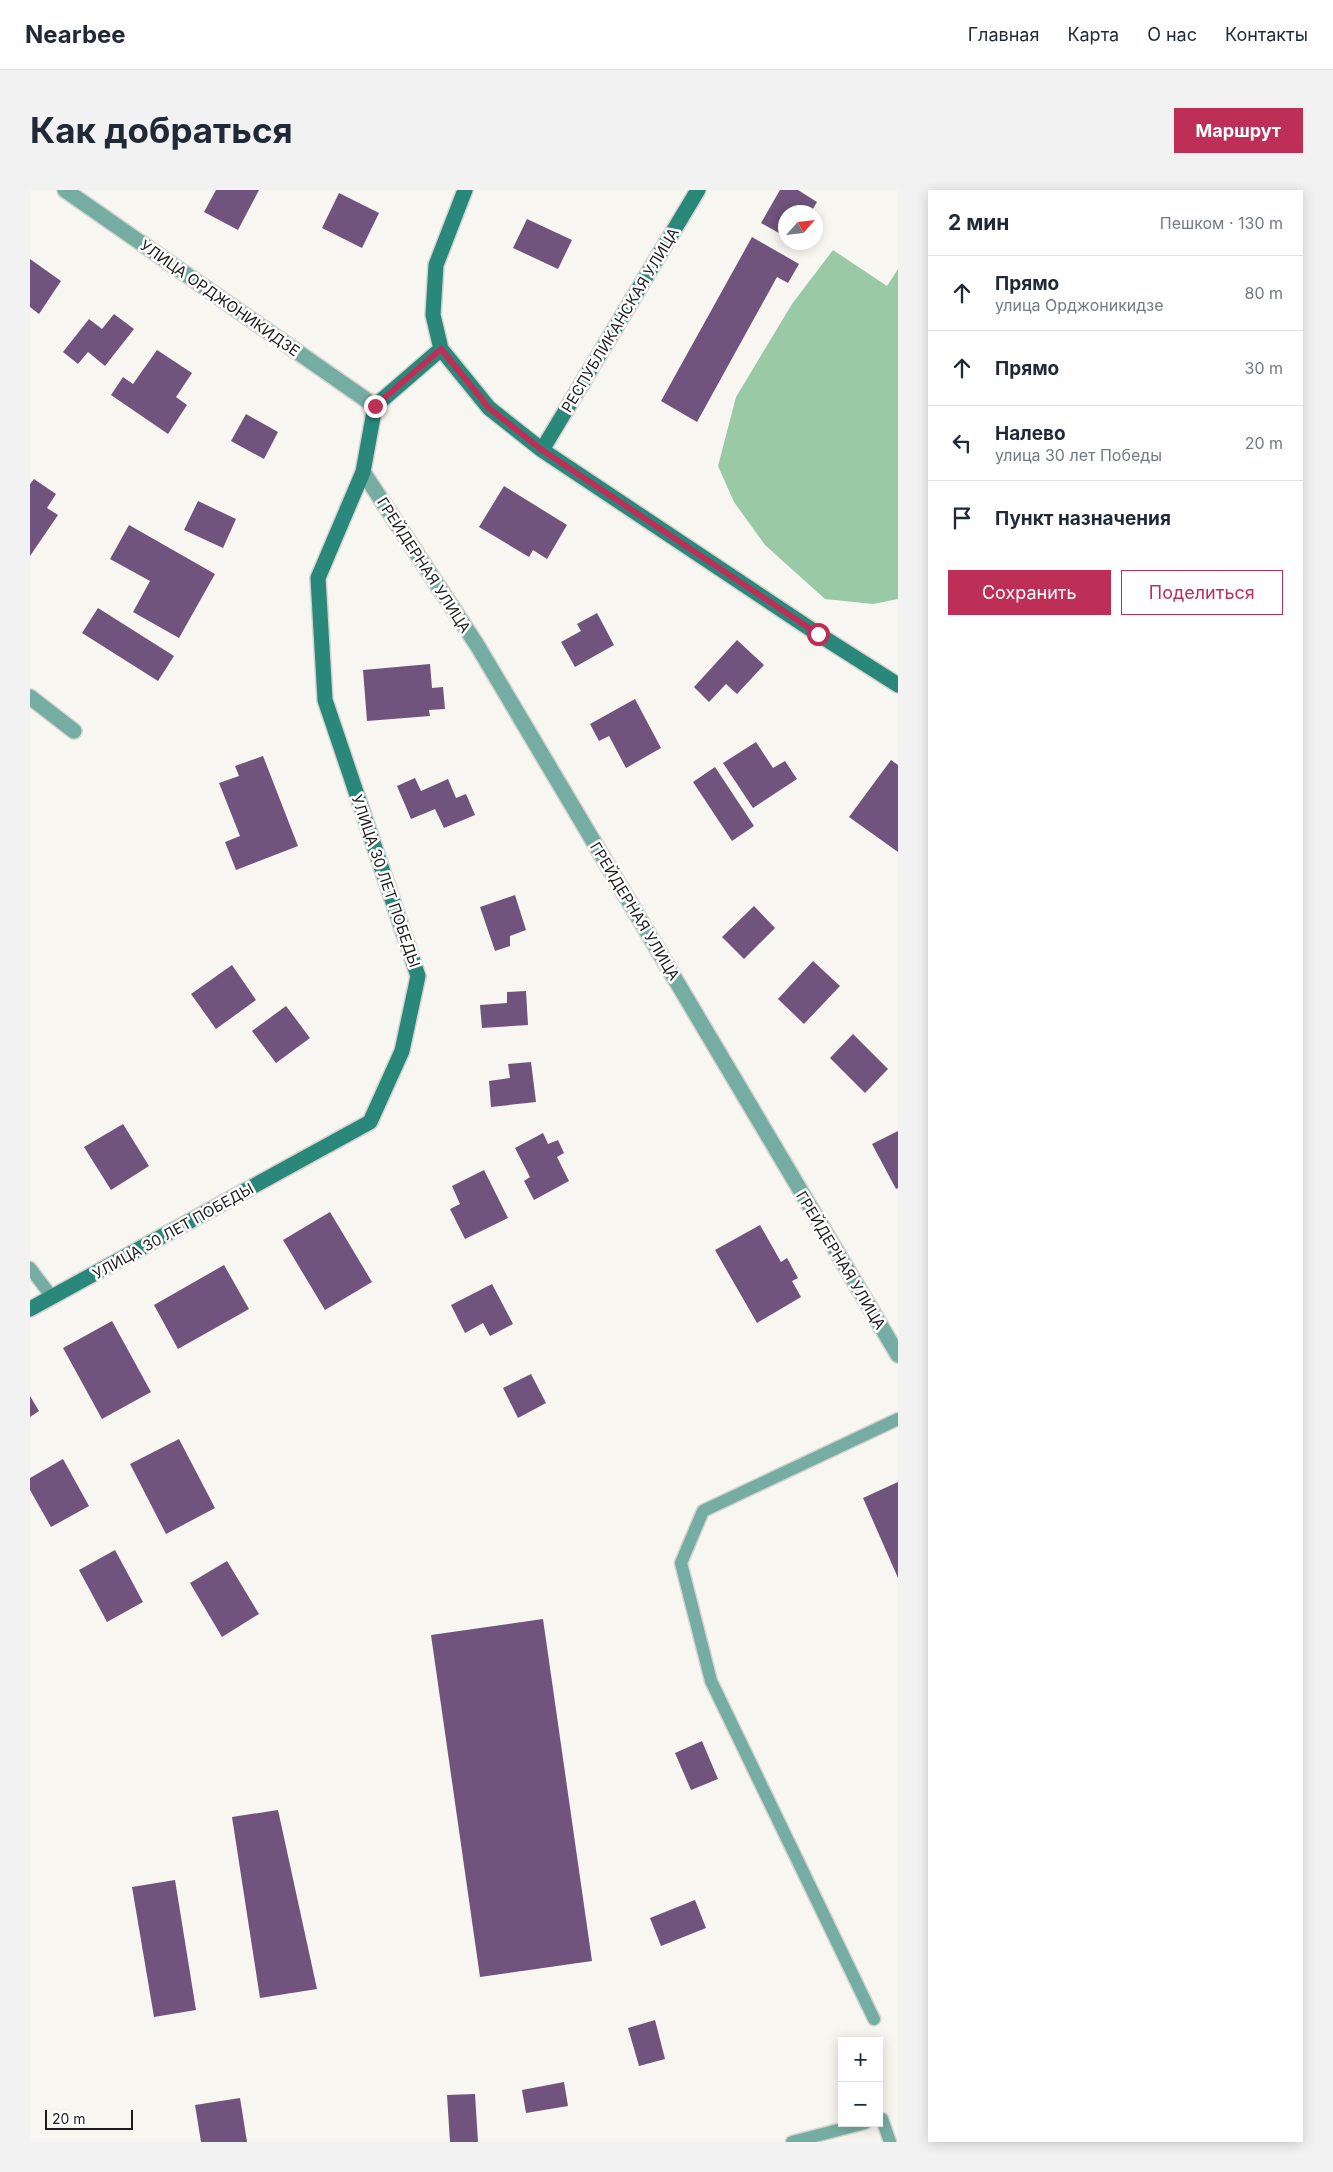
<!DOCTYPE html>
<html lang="ru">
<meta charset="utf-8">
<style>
:root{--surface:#fff;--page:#f2f2f3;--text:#1f2937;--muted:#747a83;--line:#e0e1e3;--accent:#be2f58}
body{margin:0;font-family:Inter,sans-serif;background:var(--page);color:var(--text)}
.controls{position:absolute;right:15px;bottom:15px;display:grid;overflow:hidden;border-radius:0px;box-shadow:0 2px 12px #0003}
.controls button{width:45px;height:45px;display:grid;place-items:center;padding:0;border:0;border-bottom:1px solid var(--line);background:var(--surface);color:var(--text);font:25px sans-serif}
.compass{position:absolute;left:748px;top:15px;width:45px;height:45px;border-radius:50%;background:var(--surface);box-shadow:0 2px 12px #0003;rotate:63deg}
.scale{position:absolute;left:15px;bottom:12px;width:88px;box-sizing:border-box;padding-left:5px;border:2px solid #1d1c1b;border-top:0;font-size:14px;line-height:18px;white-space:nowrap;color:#1d1c1b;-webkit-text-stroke:4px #fff;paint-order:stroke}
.stop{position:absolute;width:15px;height:15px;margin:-11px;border:4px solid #be2f58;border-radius:50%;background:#fff}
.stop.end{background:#be2f58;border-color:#fff;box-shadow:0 1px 5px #0008}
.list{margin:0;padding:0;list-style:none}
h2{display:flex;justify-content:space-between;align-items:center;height:65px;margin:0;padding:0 20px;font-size:21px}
h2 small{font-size:16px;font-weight:400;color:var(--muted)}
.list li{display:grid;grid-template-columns:32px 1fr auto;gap:15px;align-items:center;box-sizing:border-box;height:75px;padding:0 20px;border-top:1px solid var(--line)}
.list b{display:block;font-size:19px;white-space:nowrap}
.list p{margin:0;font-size:16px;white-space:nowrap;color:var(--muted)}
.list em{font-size:16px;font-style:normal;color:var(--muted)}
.actions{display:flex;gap:10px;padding:15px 20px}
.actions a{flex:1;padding:11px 0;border:1px solid var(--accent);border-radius:0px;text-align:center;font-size:18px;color:var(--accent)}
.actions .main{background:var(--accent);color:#fff}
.icon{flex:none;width:28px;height:28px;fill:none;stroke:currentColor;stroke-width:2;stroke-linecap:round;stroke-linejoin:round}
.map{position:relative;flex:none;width:868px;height:1952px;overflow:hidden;border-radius:0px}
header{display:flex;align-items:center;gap:30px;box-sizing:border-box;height:70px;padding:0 25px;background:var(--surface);border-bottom:1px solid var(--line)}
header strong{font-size:24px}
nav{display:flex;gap:28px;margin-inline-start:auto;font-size:18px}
.intro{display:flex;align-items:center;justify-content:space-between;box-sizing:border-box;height:120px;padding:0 30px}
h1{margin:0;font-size:35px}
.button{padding:12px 22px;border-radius:0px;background:var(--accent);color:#fff;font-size:18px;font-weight:700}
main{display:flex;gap:30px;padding:0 30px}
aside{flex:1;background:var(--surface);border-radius:0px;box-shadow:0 2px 12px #0003}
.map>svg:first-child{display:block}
.forest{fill:#99c9a5}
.building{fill:#70547d}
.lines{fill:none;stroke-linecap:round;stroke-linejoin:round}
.lane-casing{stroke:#d5d3cf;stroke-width:15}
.street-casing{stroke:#d5d3cf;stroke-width:18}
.secondary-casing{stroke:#d5d3cf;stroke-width:18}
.lane{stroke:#76ada2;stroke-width:12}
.street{stroke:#76ada2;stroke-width:15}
.secondary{stroke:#29887a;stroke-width:15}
.route{stroke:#be2f58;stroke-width:6}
.labels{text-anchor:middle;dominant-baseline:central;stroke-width:5;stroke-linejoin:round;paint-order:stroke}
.street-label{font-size:15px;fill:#1d1c1b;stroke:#fff}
</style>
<header>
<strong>Nearbee</strong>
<nav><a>Главная</a><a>Карта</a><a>О нас</a><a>Контакты</a></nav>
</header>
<div class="intro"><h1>Как добраться</h1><a class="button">Маршрут</a></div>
<main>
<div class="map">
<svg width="868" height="1952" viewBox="0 0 868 1952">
<rect width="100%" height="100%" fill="#f8f6f1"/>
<!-- forest -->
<path class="forest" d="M803,60L857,96L868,79V409L843,414L795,409L735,355L704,312L688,276L706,207L762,114Z"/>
<!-- building -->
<path class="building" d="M186,0H229L208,40L174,22Z
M750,0H768L787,12L781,22H756V47L731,33Z
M309,3L349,23L332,58L292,38Z
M497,29L542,50L528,79L483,58Z
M722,47L769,74L758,93L747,87L667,232L631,211Z
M0,69L31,91L9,124L0,117Z
M84,124L104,139L75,176L58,162L48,174L33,162L59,129L72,139Z
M127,160L162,183L146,207L157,215L138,244L81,205L93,187L103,194Z
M216,224L248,242L234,269L201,251Z
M4,289L26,304L17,318L28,325L0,366V294Z
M474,296L537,335L517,369L503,360L499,367L449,337Z
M168,311L206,329L193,358L154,340Z
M99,335L185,384L149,448L103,422L120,391L80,369Z
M68,418L144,466L128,491L52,443Z
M567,423L584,455L545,477L531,452L551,441L547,434Z
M707,450L734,475L707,504L696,494L679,512L664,497Z
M400,474L402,498L413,497L415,519L399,520L400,526L337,531L333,480Z
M605,509L631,558L596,578L579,546L569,551L560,534Z
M726,552L743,578L755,571L767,589L723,618L693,573Z
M233,566L268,656L206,680L195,652L210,646L189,593L209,586L205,576Z
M861,570L868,575V662L819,627Z
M685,577L724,636L702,651L663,592Z
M385,588L391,601L418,589L426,608L436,604L445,625L414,638L405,619L381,629L367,596Z
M485,705L496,740L480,746V756L465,761L450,717Z
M724,716L745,738L714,769L692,747Z
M783,771L810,796L774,834L748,809Z
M202,775L226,810L186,839L161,804Z
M496,801L498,835L452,838L450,815L477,813V802Z
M256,816L280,848L246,873L222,841Z
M823,844L858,879L835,903L800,868Z
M501,872L506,912L461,917L459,891L480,888L478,874Z
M93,934L119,976L81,1000L54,957Z
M868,941V998L866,999L842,954Z
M513,943L518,954L528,950L534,963L527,967L539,991L504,1010L494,991L500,987L485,958Z
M454,980L478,1028L435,1049L420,1019L430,1014L422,996Z
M300,1022L342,1092L295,1120L253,1050Z
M730,1035L751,1072L757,1068L768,1088L762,1091L771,1107L727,1133L685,1060Z
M194,1075L219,1119L148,1159L124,1115Z
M462,1094L483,1134L460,1146L453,1133L435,1143L421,1115Z
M82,1131L121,1202L72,1229L33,1158Z
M501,1184L516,1213L488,1228L473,1198Z
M0,1206L9,1221L0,1227Z
M149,1249L185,1318L136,1344L100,1274Z
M33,1269L59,1316L21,1337L0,1300V1288Z
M868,1292V1388L833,1308Z
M85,1360L113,1412L77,1432L49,1380Z
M197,1371L229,1424L192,1447L160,1393Z
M513,1429L562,1771L450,1787L401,1445Z
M672,1551L688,1589L661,1600L645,1563Z
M248,1620L287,1799L230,1808L202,1627Z
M145,1690L166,1820L124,1827L102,1697Z
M665,1710L676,1738L631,1756L620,1728Z
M625,1830L635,1869L609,1876L598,1838Z
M534,1892L538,1916L496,1923L492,1900Z
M445,1904L448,1952H420L417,1905Z
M210,1908L217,1952H171L165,1915Z"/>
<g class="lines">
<defs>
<path id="lane" d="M0,1078L22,1107
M844,1829L681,1491L651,1373L673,1321L868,1229
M849,1930L852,1929L860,1952
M762,1952L835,1933"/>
<path id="street" d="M35,0L345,216
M333,282L447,455L868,1165
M0,507L44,541"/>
<path id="secondary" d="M435,0L406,75L403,125L411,159L459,218L512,260L788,444L868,495
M512,260L668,0
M0,1119L340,932L372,861L388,786L295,510L288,388L333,282L345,216L411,159"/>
</defs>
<!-- lane casing -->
<use href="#lane" class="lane-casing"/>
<!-- street casing -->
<use href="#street" class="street-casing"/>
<!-- secondary casing -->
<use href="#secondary" class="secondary-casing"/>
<!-- lane -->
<use href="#lane" class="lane"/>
<!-- street -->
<use href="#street" class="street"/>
<!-- secondary -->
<use href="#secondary" class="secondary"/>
</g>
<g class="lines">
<!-- route -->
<path class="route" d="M345,216L411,159L459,218L512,260L788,444"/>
</g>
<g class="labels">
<!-- street labels -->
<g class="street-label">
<text transform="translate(190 108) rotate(35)">УЛИЦА ОРДЖОНИКИДЗЕ</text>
<text transform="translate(590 130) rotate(-59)">РЕСПУБЛИКАНСКАЯ УЛИЦА</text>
<text transform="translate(394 375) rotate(57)">ГРЕЙДЕРНАЯ УЛИЦА</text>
<text transform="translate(356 691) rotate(71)">УЛИЦА 30 ЛЕТ ПОБЕДЫ</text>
<text transform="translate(605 721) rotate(59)">ГРЕЙДЕРНАЯ УЛИЦА</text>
<text transform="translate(143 1041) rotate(-29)">УЛИЦА 30 ЛЕТ ПОБЕДЫ</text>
<text transform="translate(811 1070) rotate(59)">ГРЕЙДЕРНАЯ УЛИЦА</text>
</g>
</g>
</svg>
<div class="controls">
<button>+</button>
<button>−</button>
</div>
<svg class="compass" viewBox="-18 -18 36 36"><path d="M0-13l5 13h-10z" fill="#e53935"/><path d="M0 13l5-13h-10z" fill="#747a83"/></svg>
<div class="scale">20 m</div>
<div class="stop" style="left:788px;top:444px"></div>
<div class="stop end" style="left:345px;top:216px"></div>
</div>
<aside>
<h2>2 мин<small>Пешком · 130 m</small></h2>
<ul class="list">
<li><svg class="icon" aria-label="ahead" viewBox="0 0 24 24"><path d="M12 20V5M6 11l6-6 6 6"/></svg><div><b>Прямо</b><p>улица Орджоникидзе</p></div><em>80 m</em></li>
<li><svg class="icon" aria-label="ahead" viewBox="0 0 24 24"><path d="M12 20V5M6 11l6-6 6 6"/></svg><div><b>Прямо</b></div><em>30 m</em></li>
<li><svg class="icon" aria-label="left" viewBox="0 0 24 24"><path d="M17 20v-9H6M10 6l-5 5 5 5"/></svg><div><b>Налево</b><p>улица 30 лет Победы</p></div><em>20 m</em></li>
<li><svg class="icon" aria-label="arrive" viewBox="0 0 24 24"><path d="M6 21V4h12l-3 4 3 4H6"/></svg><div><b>Пункт назначения</b></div></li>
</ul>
<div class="actions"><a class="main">Сохранить</a><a>Поделиться</a></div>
</aside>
</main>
